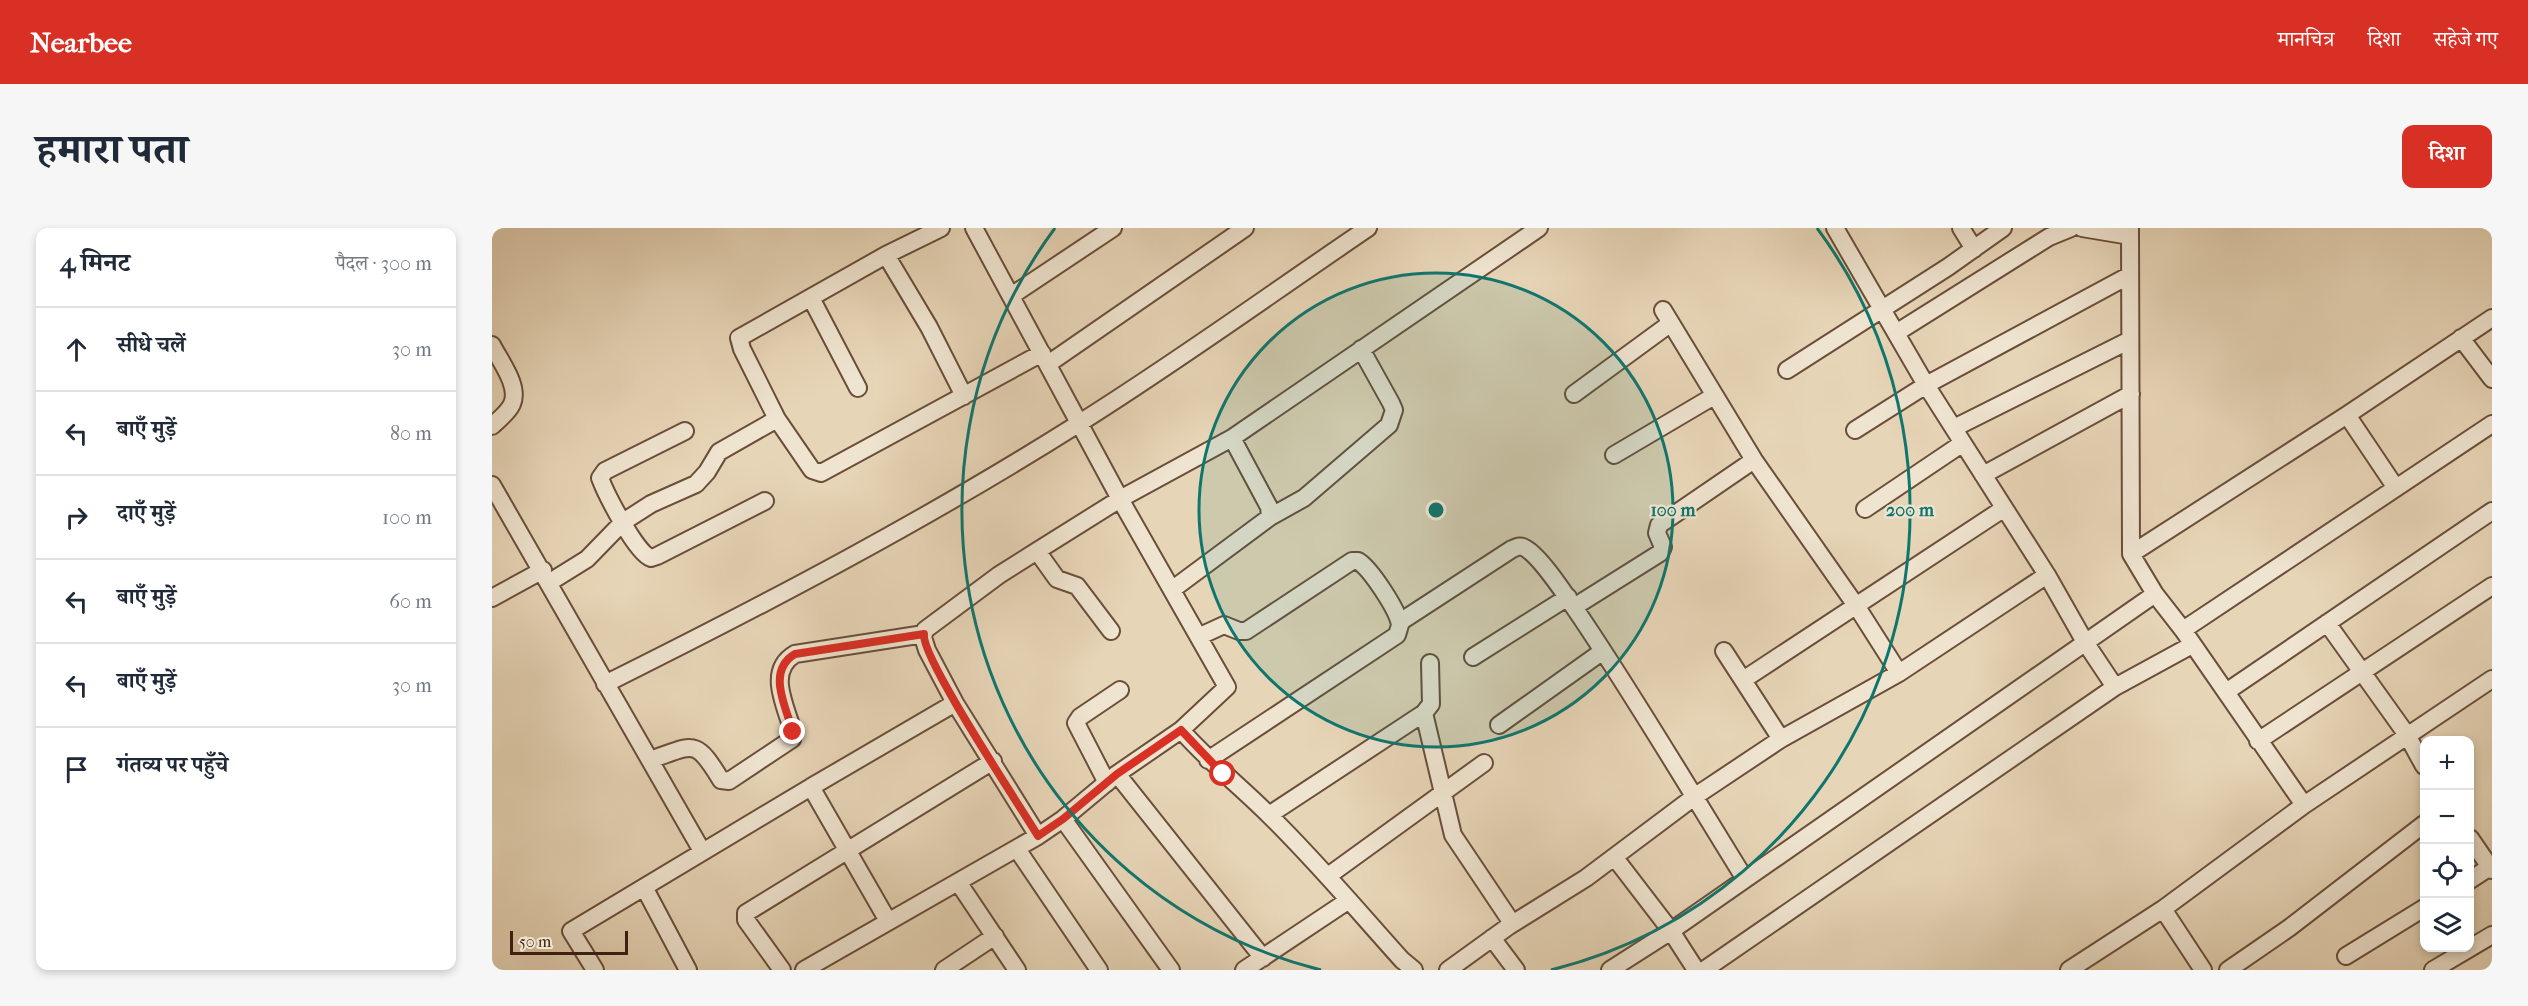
<!DOCTYPE html>
<html lang="hi">
<meta charset="utf-8">
<style>
:root{--surface:#fff;--page:#f6f6f7;--text:#1f2937;--muted:#747a83;--line:#e0e1e3;--accent:#d93025}
body{margin:0;font-family:"IM FELL French Canon","Noto Serif Devanagari",serif;background:var(--page);color:var(--text)}
.controls{position:absolute;right:18px;bottom:18px;display:grid;overflow:hidden;border-radius:12px;box-shadow:0 3px 9px #0003}
.controls button{width:54px;height:54px;display:grid;place-items:center;padding:0;border:0;border-bottom:2px solid var(--line);background:var(--surface);color:var(--text);font:30px sans-serif}
.scale{position:absolute;left:18px;bottom:15px;width:118px;box-sizing:border-box;padding-left:6px;border:3px solid #402111;border-top:0;font-size:16px;line-height:21px;white-space:nowrap;color:#402111;-webkit-text-stroke:4px #efe4d0;paint-order:stroke}
.stop{position:absolute;width:18px;height:18px;margin:-14px;border:4px solid #d93025;border-radius:50%;background:#fff}
.stop.end{background:#d93025;border-color:#fff;box-shadow:0 2px 6px #0008}
.list{margin:0;padding:0;list-style:none}
h2{display:flex;justify-content:space-between;align-items:center;height:78px;margin:0;padding:0 24px;font-size:26px}
h2 small{font-size:20px;font-weight:400;color:var(--muted)}
.list li{display:grid;grid-template-columns:39px 1fr auto;gap:18px;align-items:center;box-sizing:border-box;height:84px;padding:0 24px;border-top:2px solid var(--line)}
.list b{display:block;font-size:22px;white-space:nowrap}
.list em{font-size:20px;font-style:normal;color:var(--muted)}
.icon{flex:none;width:33px;height:33px;fill:none;stroke:currentColor;stroke-width:2;stroke-linecap:round;stroke-linejoin:round}
.map{position:relative;flex:none;width:2000px;height:742px;overflow:hidden;border-radius:12px}
header{display:flex;align-items:center;gap:36px;box-sizing:border-box;height:84px;padding:0 30px;background:var(--accent);color:#fff}
header strong{font-size:28px}
nav{display:flex;gap:33px;margin-inline-start:auto;font-size:21px}
.intro{display:flex;align-items:center;justify-content:space-between;box-sizing:border-box;height:144px;padding:0 36px}
h1{margin:0;font-size:42px}
.button{padding:15px 27px;border-radius:12px;background:var(--accent);color:#fff;font-size:21px;font-weight:700}
main{display:flex;gap:36px;padding:0 36px}
aside{flex:1;background:var(--surface);border-radius:12px;box-shadow:0 3px 9px #0003}
.map>svg:first-child{display:block}
.lines{fill:none;stroke-linecap:round;stroke-linejoin:round}
.minor-casing{stroke:#6a4e3a;stroke-width:20}
.minor{stroke:#efe4d0;stroke-width:16}
.route{stroke:#d93025;stroke-width:8}
.ring{fill:none;stroke:#0f766e;stroke-width:3}
.centre{fill:#0f766e;stroke:#efe4d0;stroke-width:3}
.ring-label{font-size:18px;text-anchor:middle;font-weight:bold;fill:#0f766e;stroke:#efe4d0;stroke-width:4.5;stroke-linejoin:round;paint-order:stroke}
</style>
<header>
<strong>Nearbee</strong>
<nav><a>मानचित्र</a><a>दिशा</a><a>सहेजे गए</a></nav>
</header>
<div class="intro"><h1>हमारा पता</h1><a class="button">दिशा</a></div>
<main>
<aside>
<h2>4 मिनट<small>पैदल · 300 m</small></h2>
<ul class="list">
<li><svg class="icon" aria-label="ahead" viewBox="0 0 24 24"><path d="M12 20V5M6 11l6-6 6 6"/></svg><div><b>सीधे चलें</b></div><em>30 m</em></li>
<li><svg class="icon" aria-label="left" viewBox="0 0 24 24"><path d="M17 20v-9H6M10 6l-5 5 5 5"/></svg><div><b>बाएँ मुड़ें</b></div><em>80 m</em></li>
<li><svg class="icon" aria-label="right" viewBox="0 0 24 24"><path d="M7 20v-9h11M14 6l5 5-5 5"/></svg><div><b>दाएँ मुड़ें</b></div><em>100 m</em></li>
<li><svg class="icon" aria-label="left" viewBox="0 0 24 24"><path d="M17 20v-9H6M10 6l-5 5 5 5"/></svg><div><b>बाएँ मुड़ें</b></div><em>60 m</em></li>
<li><svg class="icon" aria-label="left" viewBox="0 0 24 24"><path d="M17 20v-9H6M10 6l-5 5 5 5"/></svg><div><b>बाएँ मुड़ें</b></div><em>30 m</em></li>
<li><svg class="icon" aria-label="arrive" viewBox="0 0 24 24"><path d="M6 21V4h12l-3 4 3 4H6"/></svg><div><b>गंतव्य पर पहुँचे</b></div></li>
</ul>
</aside>
<div class="map">
<svg width="2000" height="742" viewBox="0 0 2000 742">
<rect width="100%" height="100%" fill="#e7d5b7"/>
<filter id="stains"><feTurbulence type="fractalNoise" baseFrequency=".00333" numOctaves="4"/><feColorMatrix values="0 0 0 0 .2 0 0 0 0 .09 0 0 0 0 .02 0 0 0 .5 -.17"/></filter>
<radialGradient id="worn" r=".72"><stop offset=".6" stop-color="#630" stop-opacity="0"/><stop offset="1" stop-color="#630" stop-opacity=".3"/></radialGradient>
<g class="lines">
<defs>
<path id="minor" d="M449,0L394,27L247,110L250,121L285,191L320,242L329,245L550,125
M1469,0L1482,21
M1590,0L1638,8
M394,27L437,99L472,168
M519,68L621,0
M319,70L366,160
M1171,82L1262,232L1365,379L1407,445
M1404,105L1557,9L1579,0
M1969,110L2000,151
M0,117C8,133 28,158 20,176C16,185 7,191 0,198
M556,136L753,0
M1295,142L1456,39L1511,0
M1082,166L1179,95
M1855,187L1904,260
M1462,200L1638,112
M1363,202L1434,157L1638,47
M193,203L113,243L108,250C114,266 144,325 159,330L165,328L273,273
M1122,227L1222,168
M1491,247L1639,166
M0,257L210,623
M1373,281L1471,215
M778,289L812,270L897,197L902,182L899,175L869,121
M545,323L565,351L585,358L619,403
M1639,326L1855,187L2000,90
M58,354L95,331L131,294L159,276L204,256L215,244L227,224L285,191
M681,361L778,289L777,279L740,210
M0,370L51,342
M1082,379L1168,325L1171,319L1165,305L1167,297L1262,232
M908,394L1020,321C1025,319 1028,317 1033,320C1050,329 1078,374 1090,391C1147,476 1199,564 1253,651
M1835,395L1915,507L1932,538
M1691,402L2000,196
M708,408L732,397L747,403H754L860,333H866C878,340 906,382 908,397L905,407L716,532
M1232,423L1289,511
M981,429L1076,369
M1251,452L1511,281
M113,456C274,376 434,292 586,196C685,134 780,65 876,0
M1623,459L1700,417
M1734,464L2000,283
M932,485L961,607L1020,695
M1007,497L1111,423
M689,502C716,533 748,558 777,587C824,633 866,683 910,732L922,742
M1766,513L2000,358
M158,532C202,517 203,509 229,552L237,553L300,511L301,504C294,478 274,443 303,426L432,406
M625,546L771,730
M615,555L584,495L588,489L628,462
M319,559L463,475
M1812,577L2000,451
M777,587L932,485L939,476L938,435
M571,591L679,742
M546,608L463,475L435,422L431,409L433,402L507,347L545,323L628,271L740,210L1047,0
M1978,610L2000,642
M525,621L607,742
M1123,630L1179,703L1204,742
M836,648L992,535
M1978,652L1998,639
M466,654L525,742
M152,659L196,742
M1671,681L1711,742
M1000,710L1024,742
M1854,728L1932,680
M103,742L79,703L319,559L396,693
M290,742L254,692V685L501,533
M312,742L546,608L571,591L625,546L689,502L735,459L628,271L482,0
M452,742L503,708
M752,742L857,672
M956,742L1017,698L1094,650L1202,569L1289,511L1407,445L1555,347
M1118,742L1179,703L1663,366
M1212,742L1623,459L1593,414L1555,347L1434,157L1343,0
M1577,742L1671,681L1812,577L1691,402L1663,366L1639,326L1638,0
M1736,742L1797,700L1932,596
M1941,742L2000,707"/>
</defs>
<!-- minor casing -->
<use href="#minor" class="minor-casing"/>
<!-- minor -->
<use href="#minor" class="minor"/>
</g>
<g class="lines">
<!-- route -->
<path class="route" d="M301,504C294,479 274,443 303,426L432,406C428,428 528,578 546,608L571,591L625,546L689,502L731,546"/>
</g>
<!-- distance rings -->
<circle cx="944" cy="282" r="237" fill="#0f766e" fill-opacity=".12"/>
<g class="ring">
<circle cx="944" cy="282" r="237"/>
<path d="M829 742A474 474 0 0 1 563 0M1325 0A474 474 0 0 1 1059 742"/>
</g>
<circle cx="944" cy="282" r="9" class="centre"/>
<g class="ring-label">
<text x="1181" y="288">100 m</text>
<text x="1418" y="288">200 m</text>
</g>
<rect width="100%" height="100%" filter="url(#stains)"/>
<rect width="100%" height="100%" fill="url(#worn)"/>
</svg>
<div class="controls">
<button>+</button>
<button>−</button>
<button><svg class="icon" aria-label="locate" viewBox="0 0 24 24"><circle cx="12" cy="12" r="6"/><path d="M12 2v4M12 18v4M2 12h4M18 12h4"/></svg></button>
<button><svg class="icon" aria-label="layers" viewBox="0 0 24 24"><path d="M12 4l9 5-9 5-9-5zM3 14l9 5 9-5"/></svg></button>
</div>
<div class="scale">50 m</div>
<div class="stop" style="left:731px;top:546px"></div>
<div class="stop end" style="left:301px;top:504px"></div>
</div>
</main>
